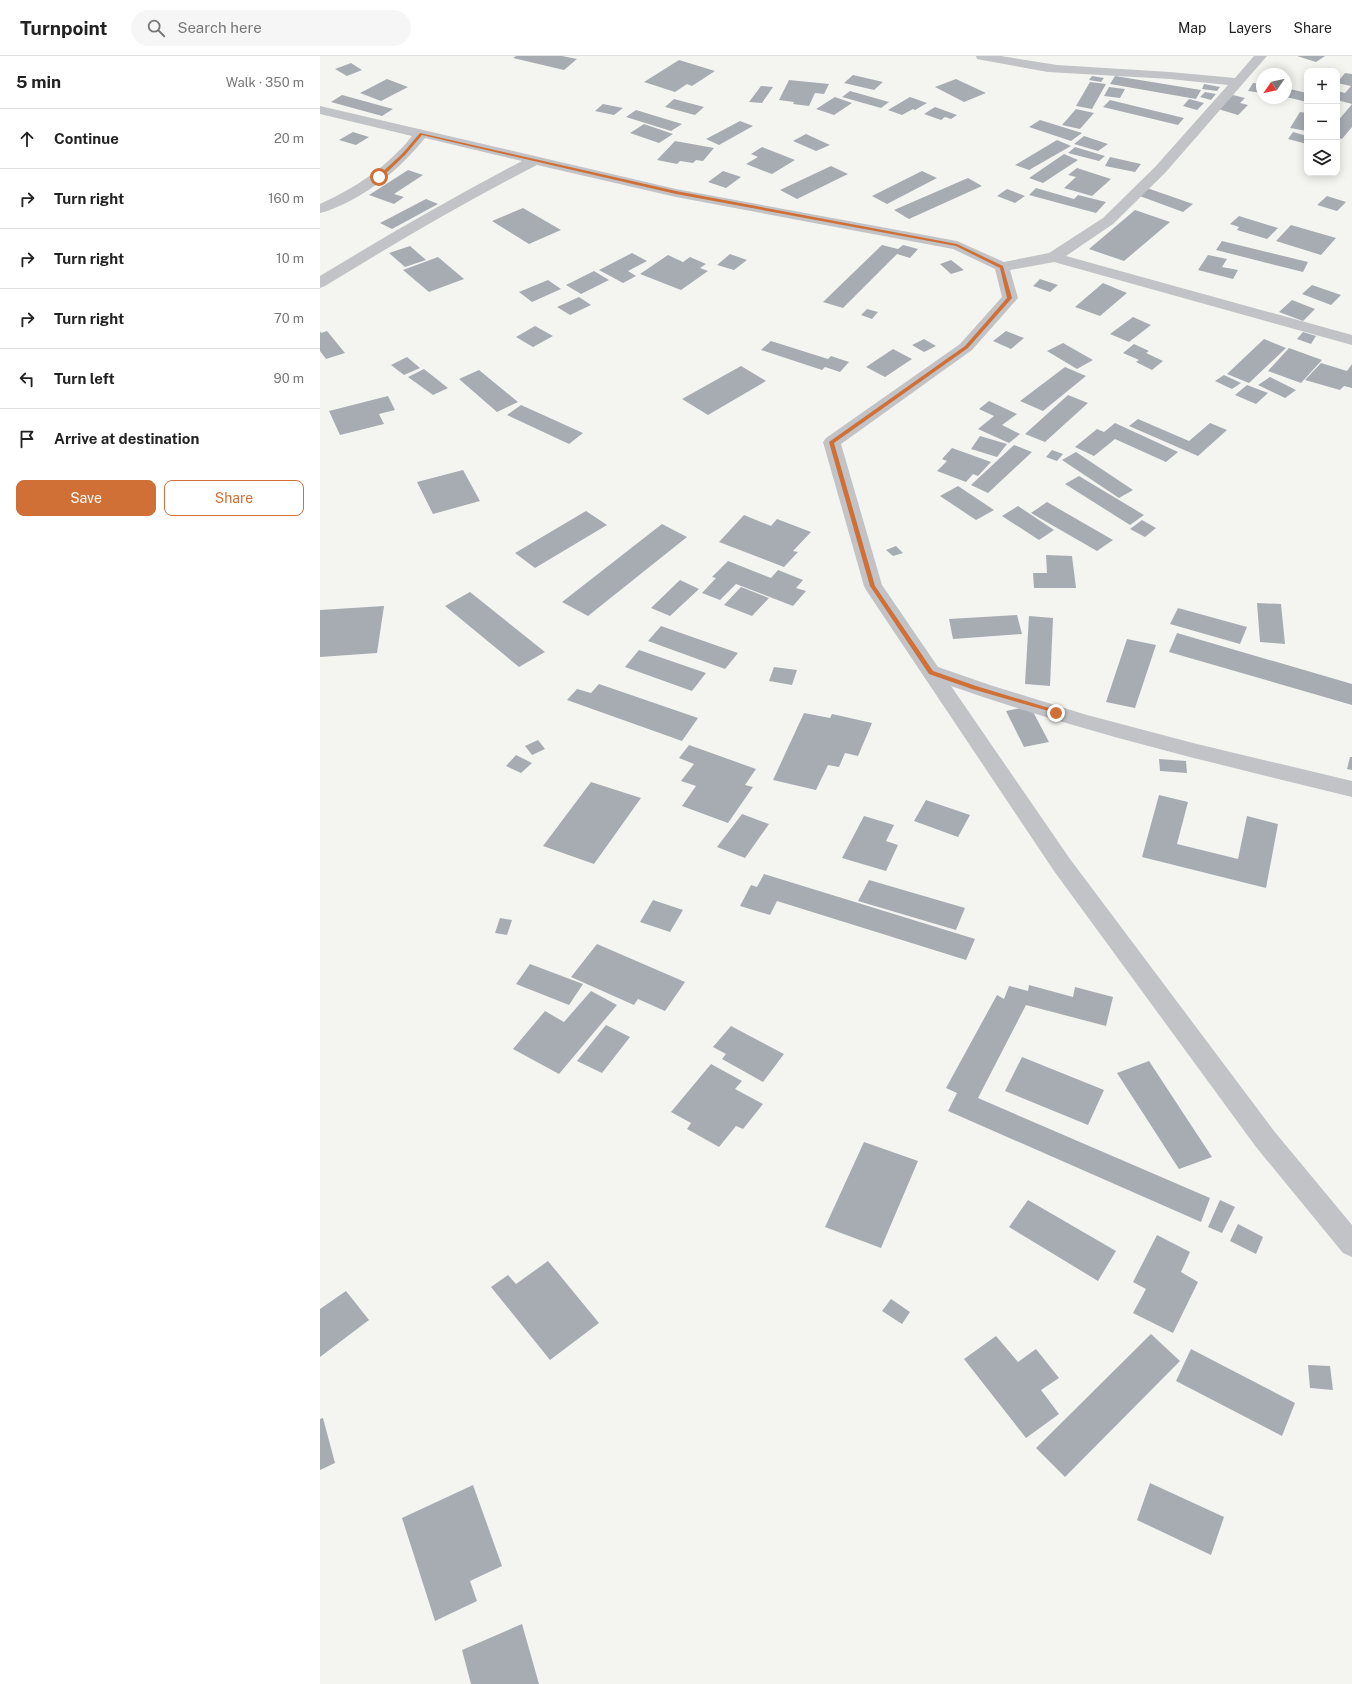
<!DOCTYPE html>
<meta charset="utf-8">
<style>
:root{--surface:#fff;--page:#f6f6f6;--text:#222;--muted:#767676;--line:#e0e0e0;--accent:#d06f36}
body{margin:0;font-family:"Public Sans",sans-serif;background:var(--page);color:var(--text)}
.controls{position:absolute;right:12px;top:12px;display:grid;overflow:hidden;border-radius:8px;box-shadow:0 2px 10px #0003}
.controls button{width:36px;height:36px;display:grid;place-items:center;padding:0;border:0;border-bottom:1px solid var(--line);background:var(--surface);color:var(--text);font:20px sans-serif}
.compass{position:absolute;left:936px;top:12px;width:36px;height:36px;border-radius:50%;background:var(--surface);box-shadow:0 2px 10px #0003;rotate:236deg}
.stop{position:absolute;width:12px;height:12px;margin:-9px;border:3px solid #d06f36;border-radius:50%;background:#fff}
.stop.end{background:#d06f36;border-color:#fff;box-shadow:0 1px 4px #0008}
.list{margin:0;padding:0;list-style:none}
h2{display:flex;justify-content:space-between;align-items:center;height:52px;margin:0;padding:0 16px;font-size:17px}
h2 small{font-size:13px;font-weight:400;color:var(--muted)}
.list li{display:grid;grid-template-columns:26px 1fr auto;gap:12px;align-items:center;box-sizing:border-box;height:60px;padding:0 16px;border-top:1px solid var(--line)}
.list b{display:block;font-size:15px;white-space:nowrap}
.list em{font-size:13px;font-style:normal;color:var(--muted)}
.actions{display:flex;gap:8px;padding:12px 16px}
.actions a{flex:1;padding:9px 0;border:1px solid var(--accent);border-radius:8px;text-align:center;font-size:14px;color:var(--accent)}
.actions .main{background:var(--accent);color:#fff}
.icon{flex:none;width:22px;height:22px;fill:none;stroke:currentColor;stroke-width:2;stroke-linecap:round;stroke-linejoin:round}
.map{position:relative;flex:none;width:1032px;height:1628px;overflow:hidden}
header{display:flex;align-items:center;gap:24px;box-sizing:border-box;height:56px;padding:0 20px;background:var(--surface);border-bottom:1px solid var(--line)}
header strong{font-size:19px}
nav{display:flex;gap:22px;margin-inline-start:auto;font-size:14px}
.search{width:280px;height:36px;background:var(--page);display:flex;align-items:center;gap:10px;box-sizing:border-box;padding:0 14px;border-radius:22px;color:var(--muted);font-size:15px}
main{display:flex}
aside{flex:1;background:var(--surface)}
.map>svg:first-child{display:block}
.building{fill:#a7acb3}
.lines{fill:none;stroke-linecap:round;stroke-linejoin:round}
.minor{fill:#c1c3c6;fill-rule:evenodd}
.route{fill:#d06f36}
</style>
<header>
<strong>Turnpoint</strong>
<div class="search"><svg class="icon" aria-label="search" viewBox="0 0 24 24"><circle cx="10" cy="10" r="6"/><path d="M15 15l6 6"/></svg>Search here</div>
<nav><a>Map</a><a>Layers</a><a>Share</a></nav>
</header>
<main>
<aside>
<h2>5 min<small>Walk · 350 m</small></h2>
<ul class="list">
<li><svg class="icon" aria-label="ahead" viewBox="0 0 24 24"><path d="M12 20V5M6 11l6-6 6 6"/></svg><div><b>Continue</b></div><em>20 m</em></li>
<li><svg class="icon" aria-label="right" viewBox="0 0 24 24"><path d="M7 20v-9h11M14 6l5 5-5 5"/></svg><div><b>Turn right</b></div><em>160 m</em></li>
<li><svg class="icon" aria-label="right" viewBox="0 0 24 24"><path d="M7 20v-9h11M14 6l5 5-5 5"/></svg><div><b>Turn right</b></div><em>10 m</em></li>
<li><svg class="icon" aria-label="right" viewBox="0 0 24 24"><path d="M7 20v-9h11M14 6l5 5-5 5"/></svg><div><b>Turn right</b></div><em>70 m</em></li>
<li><svg class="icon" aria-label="left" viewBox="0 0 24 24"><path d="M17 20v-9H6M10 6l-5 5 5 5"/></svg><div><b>Turn left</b></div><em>90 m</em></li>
<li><svg class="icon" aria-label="arrive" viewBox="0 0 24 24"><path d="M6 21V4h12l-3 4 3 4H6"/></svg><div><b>Arrive at destination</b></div></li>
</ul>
<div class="actions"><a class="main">Save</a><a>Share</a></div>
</aside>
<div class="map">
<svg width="1032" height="1628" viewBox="0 0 1032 1628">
<rect width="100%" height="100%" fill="#f4f5f1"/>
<!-- building -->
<path class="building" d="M196,0H242L257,3L244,14L193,2Z
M977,0H1005L996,6Z
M359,4L395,15L372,30L367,28L355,36L324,26Z
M31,7L42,14L27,20L15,13Z
M1025,17L1032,18V48L1017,44V35L1025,37L1031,30L1017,27Z
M533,19L563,26L554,34L524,27Z
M772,20L784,22L781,26L769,24Z
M795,20L881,34L876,43L790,28Z
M67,23L88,31L61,45L40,37Z
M636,23L666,37L644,46L615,31Z
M469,24L509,28L504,38L495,37L489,50L473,48L474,46L459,44Z
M770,26L786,28L772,53L756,50Z
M933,27L942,28V37L928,35Z
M884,28L900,31L897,35L882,33Z
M441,30L453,31L442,47L429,46Z
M789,31L805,33L800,42L784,40Z
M970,33L987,37V46L966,41Z
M530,35L569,46L561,52L522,41Z
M885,36L896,38L891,44L880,41Z
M22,39L73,53L62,60L11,46Z
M913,39L925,42L920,47L928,49L918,59L898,53Z
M515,41L532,47L514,59L496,53Z
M590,41L607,47L595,54L593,53L582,59L568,54Z
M354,43L384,51L375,59L345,51Z
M869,43L884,47L877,54L863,50Z
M790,44L864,62L858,69L783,51Z
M283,48L303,52L294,59L275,55Z
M1032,48V71L1022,83L1017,81V66Z
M615,51L637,59L631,63L625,61L621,64L604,58Z
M756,53L774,57L760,73L742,69Z
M316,54L362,68L351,75L306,61Z
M980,56L987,57V75L970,72Z
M720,64L762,77L751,85L709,71Z
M420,65L433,70L399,89L386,83Z
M324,68L353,78L339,87L310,77Z
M33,76L49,81L36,89L19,84Z
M973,76L987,80V88L968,83Z
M486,78L510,89L496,95L473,85Z
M764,80L788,88L778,95L754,88Z
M737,84L751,90L709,114L695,109Z
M355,85L394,92L383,105L376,104L373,107L360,105L357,108L337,104Z
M442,91L475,104L452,118L426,108L438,101L431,98Z
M755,91L785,100L779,105L748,97Z
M744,98L758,104L723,127L709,122Z
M790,101L821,108L815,116L785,110Z
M511,110L528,118L477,143L460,134Z
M757,112L791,123L772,140L744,132L756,121L748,119Z
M88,114L103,119L74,138L84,141L74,148L49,139Z
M403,115L421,121L406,132L388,126Z
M602,115L617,122L567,148L552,140Z
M648,122L662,130L589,163L574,154Z
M716,132L754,143L758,139L786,146L776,157L709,139Z
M827,132L873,148L863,156L817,139Z
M687,133L705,140L695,147L677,140Z
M1007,140L1026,146L1017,155L997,149Z
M106,143L118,148L72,173L60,167Z
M203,152L241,174L209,188L172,165Z
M815,154L850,166L804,205L769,193Z
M919,160L958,172L947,183L917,174L919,171L910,168Z
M971,169L1016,182L1001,199L956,185Z
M902,185L988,206L983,216L896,194Z
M562,189L578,193L583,189L598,193L590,202L577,198L523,252L503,246Z
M90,190L106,204L85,211L69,197Z
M312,197L327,205L308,215L316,220L303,227L279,214Z
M410,198L427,204L414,214L397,209Z
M348,199L363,206L370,201L386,208L380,212L388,215L361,234L320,218Z
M888,199L907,203L902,211L918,214L913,223L878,214Z
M118,201L144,223L109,236L83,214Z
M631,204L644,214L631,218L620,208Z
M274,215L289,224L261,238L246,229Z
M720,223L738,229L730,236L713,230Z
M228,224L241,233L212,246L199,236Z
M783,227L807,237L780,260L755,251Z
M992,229L1021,239L1011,249L982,238Z
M259,241L271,249L250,259L237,251Z
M972,244L995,253L983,265L959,256Z
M547,253L558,256L552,263L541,259Z
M813,261L831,269L809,286L790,278Z
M215,270L233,280L213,291L196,281Z
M0,275L1,277L7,275L25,297L6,303L0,295Z
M686,275L704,282L691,293L673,285Z
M983,276L996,280L991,288L977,283Z
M604,283L616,290L604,296L592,289Z
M944,283L966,292L929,327L907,318Z
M451,285L508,303L511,300L529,306L520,316L505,311L502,314L441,294Z
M743,287L773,304L757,313L727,295Z
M814,288L829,295L826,297L843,305L832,314L816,306L819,304L803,297Z
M969,292L1002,304L981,327L948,315Z
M573,293L592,303L565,321L546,311Z
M87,301L100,312L84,319L71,309Z
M1001,307L1027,315L1032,308V332L1024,330L1020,334L985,324Z
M421,310L446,325L388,359L362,343Z
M745,311L766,320L723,355L700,345Z
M104,313L128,332L113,339L88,321Z
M159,314L198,346L177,356L139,323Z
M904,319L921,327L912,333L895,325Z
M950,321L976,334L965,342L938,329Z
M927,329L948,337L936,348L915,339Z
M748,339L768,347L725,386L705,378Z
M68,340L75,354L59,358L64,368L20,379L9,355Z
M669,345L697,358L682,369L700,378L689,387L658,373L674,360L659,353Z
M201,349L263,377L249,388L187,359Z
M818,363L869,385L890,367L907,374L878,400L809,370Z
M795,367L858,396L846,406L795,383L774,400L755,391L777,373L784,376Z
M660,380L687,388L677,401L651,393Z
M694,389L712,396L668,437L651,429Z
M632,392L671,406L658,420L653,418L646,426L617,415L627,405L622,403Z
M732,394L743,398L737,405L726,401Z
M756,396L813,434L799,442L742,404Z
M143,414L160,445L113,458L97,426Z
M759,420L824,459L810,469L745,428Z
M638,430L674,454L656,464L620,440Z
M727,446L793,484L777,495L711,457Z
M698,450L734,474L719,484L682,460Z
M266,455L287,469L215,512L195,497Z
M424,459L451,470L457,463L491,476L473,495L478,496L464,511L399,486Z
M822,464L836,472L825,481L810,473Z
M342,468L367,481L268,560L242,546Z
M576,490L583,497L573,500L566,494Z
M726,499L752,500L756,532H714L713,517H727Z
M408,505L451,522L458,514L483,524L476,532L486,535L473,550L416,528L400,544L382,537L396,522L392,521Z
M360,524L379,533L350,560L331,552Z
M421,531L449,542L432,560L404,549Z
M150,536L225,596L199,611L125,550Z
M937,547L961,548L965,588L940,586Z
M64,550L57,597L0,601V554Z
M858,552L927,571L920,588L850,568Z
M697,559L702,578L633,583L629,563Z
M709,560L733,562L730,630L705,628Z
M341,570L418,597L405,613L328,585Z
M857,577L1032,628V649L849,596Z
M807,583L836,589L815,652L786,646Z
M319,594L386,617L372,635L305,611Z
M454,611L477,614L472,629L449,625Z
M279,628L378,662L362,685L247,644L257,633L271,637Z
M710,650L729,686L704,691L686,655Z
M484,657L510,662L512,658L552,667L538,700L525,697L519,711L508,709L496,734L453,724Z
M218,684L225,693L212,699L205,690Z
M369,689L436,713L425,729L433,731L408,767L362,750L376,730L361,725L374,708L359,702Z
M196,699L212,707L201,717L186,710Z
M1030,701H1032V714L1027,713Z
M839,703L866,705L867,717L840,715Z
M271,726L321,742L274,808L223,790Z
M839,739L868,746L857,788L918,803L927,760L958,768L946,832L822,801Z
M606,744L650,759L638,781L594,765Z
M422,758L449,768L425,802L397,791Z
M544,760L574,769L566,785L578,789L566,815L522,802Z
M444,818L655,883L646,904L457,845L450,859L420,850L431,829L437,831Z
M549,824L645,852L636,874L538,845Z
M333,844L363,854L350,876L320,866Z
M180,862L192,864L187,879L175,877Z
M277,888L365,926L345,955L318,943L314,949L251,921Z
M210,908L263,928L249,949L196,928Z
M709,929L753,941L755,931L793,941L786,970L706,949L658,1042L890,1142L881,1166L628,1055L637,1037L626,1032L677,939L684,943L689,930L708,935Z
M271,935L297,949L239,1018L193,993L225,955L244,966Z
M286,969L310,981L282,1017L257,1005Z
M411,970L464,998L443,1026L402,1003L406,998L393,991Z
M702,1001L784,1034L768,1069L685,1035Z
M829,1005L892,1101L859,1113L797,1017Z
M391,1008L422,1025L415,1033L443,1048L423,1073L416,1070L399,1091L367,1073L371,1067L351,1056Z
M544,1086L598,1105L561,1192L505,1171Z
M708,1144L796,1195L778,1225L689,1171Z
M900,1144L915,1151L902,1177L888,1171Z
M918,1168L943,1181L936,1198L910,1185Z
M837,1179L870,1196L861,1216L878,1226L853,1277L813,1257L826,1233L813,1226Z
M228,1205L279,1267L230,1304L171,1231L188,1219L196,1228Z
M26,1235L49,1264L0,1301V1253Z
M571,1243L590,1256L582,1268L562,1255Z
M831,1278L860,1305L745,1421L716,1392Z
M676,1280L698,1306L716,1293L739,1322L721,1334L739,1358L706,1382L644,1303Z
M871,1293L975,1347L962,1380L856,1325Z
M988,1309L1010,1310L1013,1334L990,1332Z
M3,1362L15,1407L0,1414V1363Z
M830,1427L904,1461L891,1499L817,1464Z
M153,1429L182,1510L150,1525L157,1545L115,1565L82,1462Z
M202,1568L219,1628H151L142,1594Z"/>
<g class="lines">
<!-- minor -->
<path class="minor" d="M656,0H681L737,9L850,16L915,22L934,0H947L845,117L793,168L746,200L1032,279V289L734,206L690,214L698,242L652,294L521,388L562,529L618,611L670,629L767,659L873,687L1032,725V741C897,708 762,676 631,630L750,803L954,1075L1032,1169V1201L1023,1197L936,1091L734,815L546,534L544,530L503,386L506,382L640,288L682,241L675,213L633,193L356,141L217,109C145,146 75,187 5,230L0,232V220C66,180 133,141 202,105L105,82C82,110 58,131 26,147C17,151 9,155 0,157V148C37,131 67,111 92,80L0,58V50L356,133L637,185L684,206L729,197L783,162L835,111L908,29L850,23L728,16L662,4L657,3Z"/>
</g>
<!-- route -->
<path class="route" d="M100,77L356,135L637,188L683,210L692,242L648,292L514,387L555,530L613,615L656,630L739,655V658L652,633L609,618L550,530L509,386L645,290L687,242L680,212L636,190L356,138L102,79L85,99L61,122H58V120L82,98Z"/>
</svg>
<div class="controls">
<button>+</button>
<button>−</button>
<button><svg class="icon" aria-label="layers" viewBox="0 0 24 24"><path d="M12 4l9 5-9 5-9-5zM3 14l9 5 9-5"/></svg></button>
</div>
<svg class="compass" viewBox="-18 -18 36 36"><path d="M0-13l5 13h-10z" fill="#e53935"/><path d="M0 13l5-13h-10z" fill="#767676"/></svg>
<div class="stop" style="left:59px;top:121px"></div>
<div class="stop end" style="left:736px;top:657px"></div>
</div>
</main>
